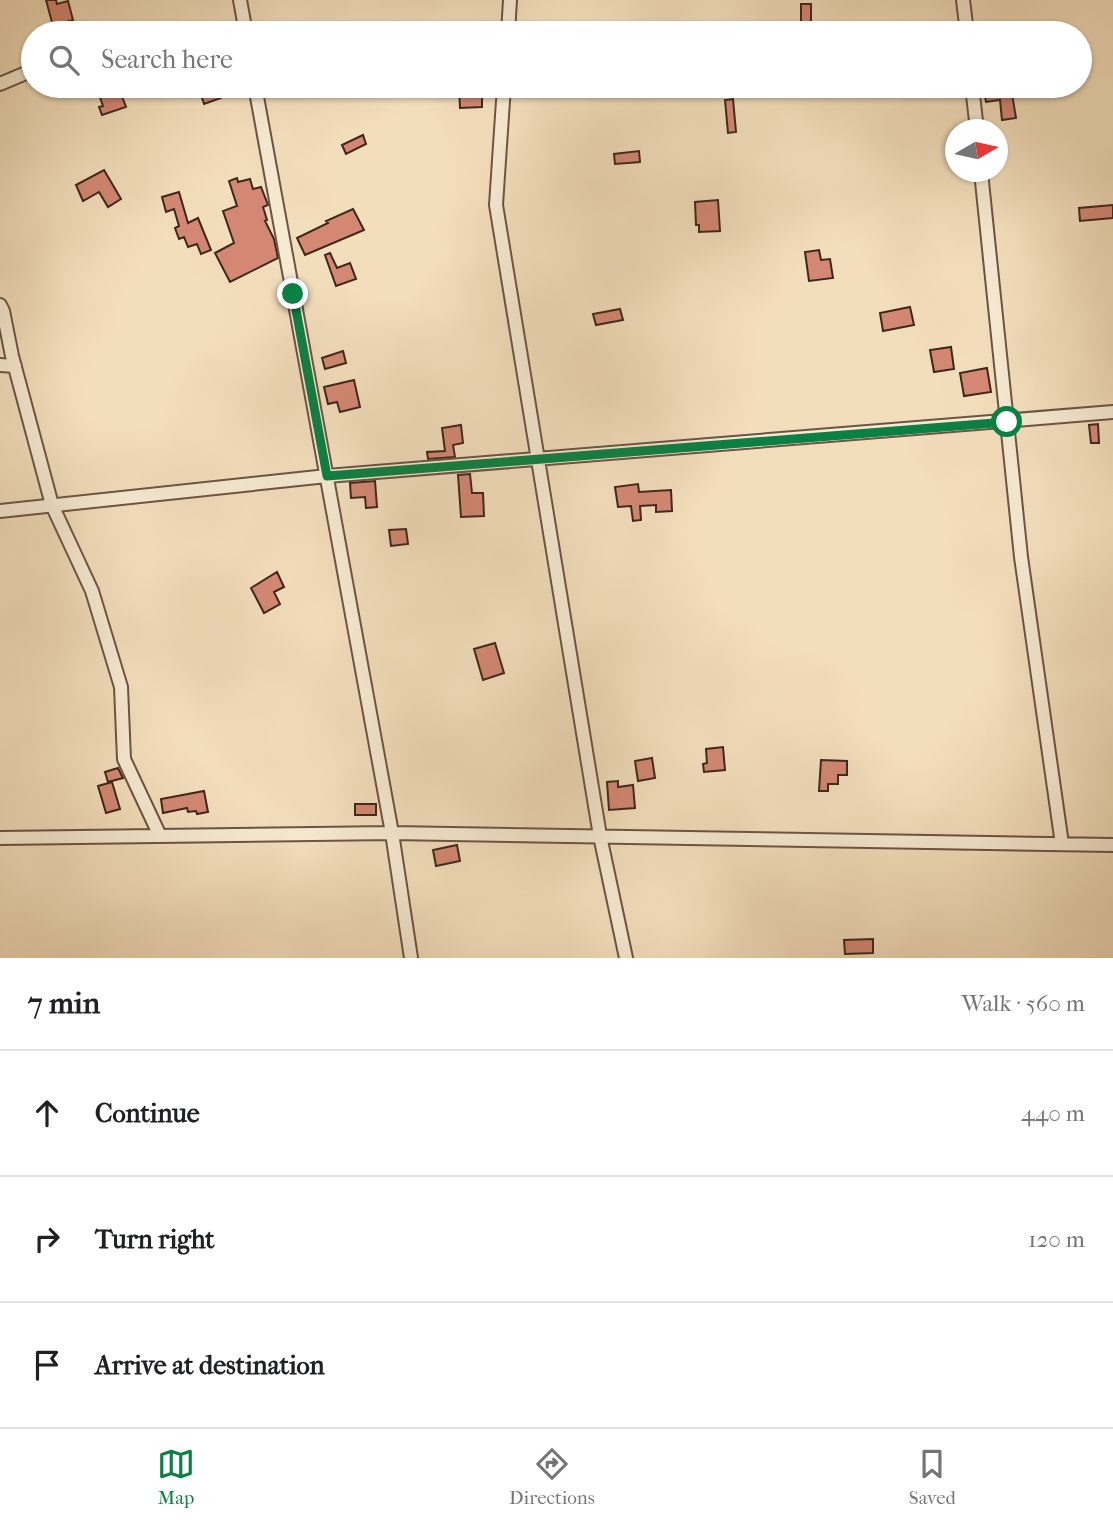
<!DOCTYPE html>
<meta charset="utf-8">
<style>
:root{--surface:#fff;--page:#f6f6f6;--text:#202124;--muted:#757577;--line:#e0e0e0;--accent:#0b8043}
body{margin:0;font-family:"IM FELL French Canon",serif;background:var(--page);color:var(--text)}
.compass{position:absolute;left:945px;top:119px;width:63px;height:63px;border-radius:50%;background:var(--surface);box-shadow:0 2px 5px #0004;rotate:81deg}
.stop{position:absolute;width:21px;height:21px;margin:-16px;border:5px solid #0b8043;border-radius:50%;background:#fff}
.stop.end{background:#0b8043;border-color:#fff;box-shadow:0 2px 7px #0008}
.list{margin:0;padding:0;list-style:none}
h2{display:flex;justify-content:space-between;align-items:center;height:91px;margin:0;padding:0 28px;font-size:30px}
h2 small{font-size:23px;font-weight:400;color:var(--muted)}
.list li{display:grid;grid-template-columns:46px 1fr auto;gap:21px;align-items:center;box-sizing:border-box;height:126px;padding:0 28px;border-top:2px solid var(--line)}
.list b{display:block;font-size:26px;white-space:nowrap}
.list em{font-size:23px;font-style:normal;color:var(--muted)}
.icon{flex:none;width:38px;height:38px;fill:none;stroke:currentColor;stroke-width:2;stroke-linecap:round;stroke-linejoin:round}
.map{position:relative;flex:none;width:1113px;height:958px;overflow:hidden}
.search{position:absolute;background:var(--surface);box-shadow:0 2px 5px #0004;left:21px;right:21px;top:21px;height:77px;display:flex;align-items:center;gap:18px;box-sizing:border-box;padding:0 24px;border-radius:38px;color:var(--muted);font-size:26px}
.sheet{height:469px;background:var(--surface)}
nav{display:flex;justify-content:space-around;align-items:center;box-sizing:border-box;height:98px;border-top:2px solid var(--line);background:var(--surface);font-size:19px;color:var(--muted)}
nav a{display:grid;justify-items:center;gap:4px}
nav .on{color:var(--accent)}
.map>svg:first-child{display:block}
.building{fill:#d48873;stroke:#3e271b;stroke-width:2}
.lines{fill:none;stroke-linecap:round;stroke-linejoin:round}
.minor-casing{stroke:#6b5543;stroke-width:16}
.minor{stroke:#f7ead3;stroke-width:12}
.route{stroke:#0b8043;stroke-width:9}
</style>
<div class="map">
<svg width="1113" height="958" viewBox="0 0 1113 958">
<rect width="100%" height="100%" fill="#f3debc"/>
<filter id="stains"><feTurbulence type="fractalNoise" baseFrequency=".00286" numOctaves="4"/><feColorMatrix values="0 0 0 0 .2 0 0 0 0 .09 0 0 0 0 .02 0 0 0 .5 -.17"/></filter>
<radialGradient id="worn" r=".72"><stop offset=".6" stop-color="#630" stop-opacity="0"/><stop offset="1" stop-color="#630" stop-opacity=".3"/></radialGradient>
<!-- building -->
<path class="building" d="M46,0H56L57,4L68,1L73,20L53,26Z
M801,4H811V23H801Z
M96,86H118L126,107L102,115L99,107L103,106Z
M459,86H482V107L460,108Z
M1011,88L1016,118L1002,120L1000,100L986,102L984,92Z
M218,90L221,98L204,104L201,95Z
M733,99L736,132L728,133L725,100Z
M363,135L366,144L346,154L342,145Z
M639,151L640,162L615,164L614,154Z
M104,170L121,199L108,207L99,192L83,201L76,185Z
M237,178L238,182L250,179L253,189L261,187L268,205L263,207L267,220L265,221L274,239L278,258L230,282L215,253L234,243L223,211L237,206L229,181Z
M179,192L188,223L198,218L211,250L201,254L197,244L188,247L184,237L179,239L175,228L179,226L174,209L166,212L162,197Z
M718,200L720,231L699,232V225H696L695,202Z
M1113,205V218L1080,221L1079,208Z
M353,209L364,230L305,255L297,238L328,223L326,221Z
M819,250L821,260L830,259L833,278L809,281L805,252Z
M330,253L337,268L350,263L356,279L336,286L325,255Z
M910,307L914,325L883,331L880,313Z
M620,309L623,320L596,325L593,314Z
M951,347L954,369L934,372L930,350Z
M343,351L346,363L325,369L322,358Z
M987,368L991,392L964,396L960,373Z
M354,380L360,407L340,412L337,402L328,404L324,387Z
M1098,424L1099,443H1091L1089,425Z
M461,425L463,443L453,445L455,457L428,459L427,452L445,451L442,428Z
M470,474L472,493H483L484,516L461,517L458,475Z
M375,481L377,507L366,508L365,497L351,498L350,483Z
M638,484L639,492L671,490L672,511L656,512V505L640,506L641,520L633,521L631,506L618,507L615,487Z
M406,529L408,544L391,546L389,530Z
M277,572L284,587L274,592L280,604L264,613L251,588Z
M495,643L504,673L483,680L474,649Z
M723,747L725,770L704,772L703,764L707,763L706,749Z
M652,758L655,778L638,781L635,761Z
M821,760L847,761V775H838V784H828V791H819Z
M118,768L123,778L108,782L105,772Z
M618,781V787L633,785L635,808L609,810L607,782Z
M112,782L120,809L106,813L98,786Z
M204,791L208,812L197,814L196,811L188,812L187,808L163,813L161,799Z
M355,804H376V815H355Z
M457,845L460,861L436,866L433,850Z
M873,939V953L845,954L844,940Z"/>
<g class="lines">
<defs>
<path id="minor" d="M240,0L246,33
M963,0L967,33
M508,33L510,0
M0,84L33,70
M255,86L392,833L411,958
M504,86L496,205L600,836L626,958
M972,86L977,130
M981,172L1021,557L1062,844
M0,305L3,311L12,356L52,505L92,591L121,687L124,759L160,836
M0,365L15,366
M0,511L327,476L1113,412
M0,838L392,833L1113,845"/>
</defs>
<!-- minor casing -->
<use href="#minor" class="minor-casing"/>
<!-- minor -->
<use href="#minor" class="minor"/>
</g>
<g class="lines">
<!-- route -->
<path class="route" d="M293,294L327,476L1007,422"/>
</g>
<rect width="100%" height="100%" filter="url(#stains)"/>
<rect width="100%" height="100%" fill="url(#worn)"/>
</svg>
<svg class="compass" viewBox="-18 -18 36 36"><path d="M0-13l5 13h-10z" fill="#e53935"/><path d="M0 13l5-13h-10z" fill="#757577"/></svg>
<div class="stop" style="left:1007px;top:422px"></div>
<div class="stop end" style="left:293px;top:294px"></div>
<div class="search"><svg class="icon" aria-label="search" viewBox="0 0 24 24"><circle cx="10" cy="10" r="6"/><path d="M15 15l6 6"/></svg>Search here</div>
</div>
<section class="sheet">
<h2>7 min<small>Walk · 560 m</small></h2>
<ul class="list">
<li><svg class="icon" aria-label="ahead" viewBox="0 0 24 24"><path d="M12 20V5M6 11l6-6 6 6"/></svg><div><b>Continue</b></div><em>440 m</em></li>
<li><svg class="icon" aria-label="right" viewBox="0 0 24 24"><path d="M7 20v-9h11M14 6l5 5-5 5"/></svg><div><b>Turn right</b></div><em>120 m</em></li>
<li><svg class="icon" aria-label="arrive" viewBox="0 0 24 24"><path d="M6 21V4h12l-3 4 3 4H6"/></svg><div><b>Arrive at destination</b></div></li>
</ul>
</section>
<nav>
<a class="on"><svg class="icon" aria-label="map" viewBox="0 0 24 24"><path d="M3 6l6-2 6 2 6-2v14l-6 2-6-2-6 2zM9 4v14M15 6v14"/></svg>Map</a>
<a><svg class="icon" aria-label="directions" viewBox="0 0 24 24"><path d="M12 3l9 9-9 9-9-9zM9 14v-3h6M13 9l2 2-2 2"/></svg>Directions</a>
<a><svg class="icon" aria-label="saved" viewBox="0 0 24 24"><path d="M7 4h10v16l-5-4-5 4z"/></svg>Saved</a>
</nav>
